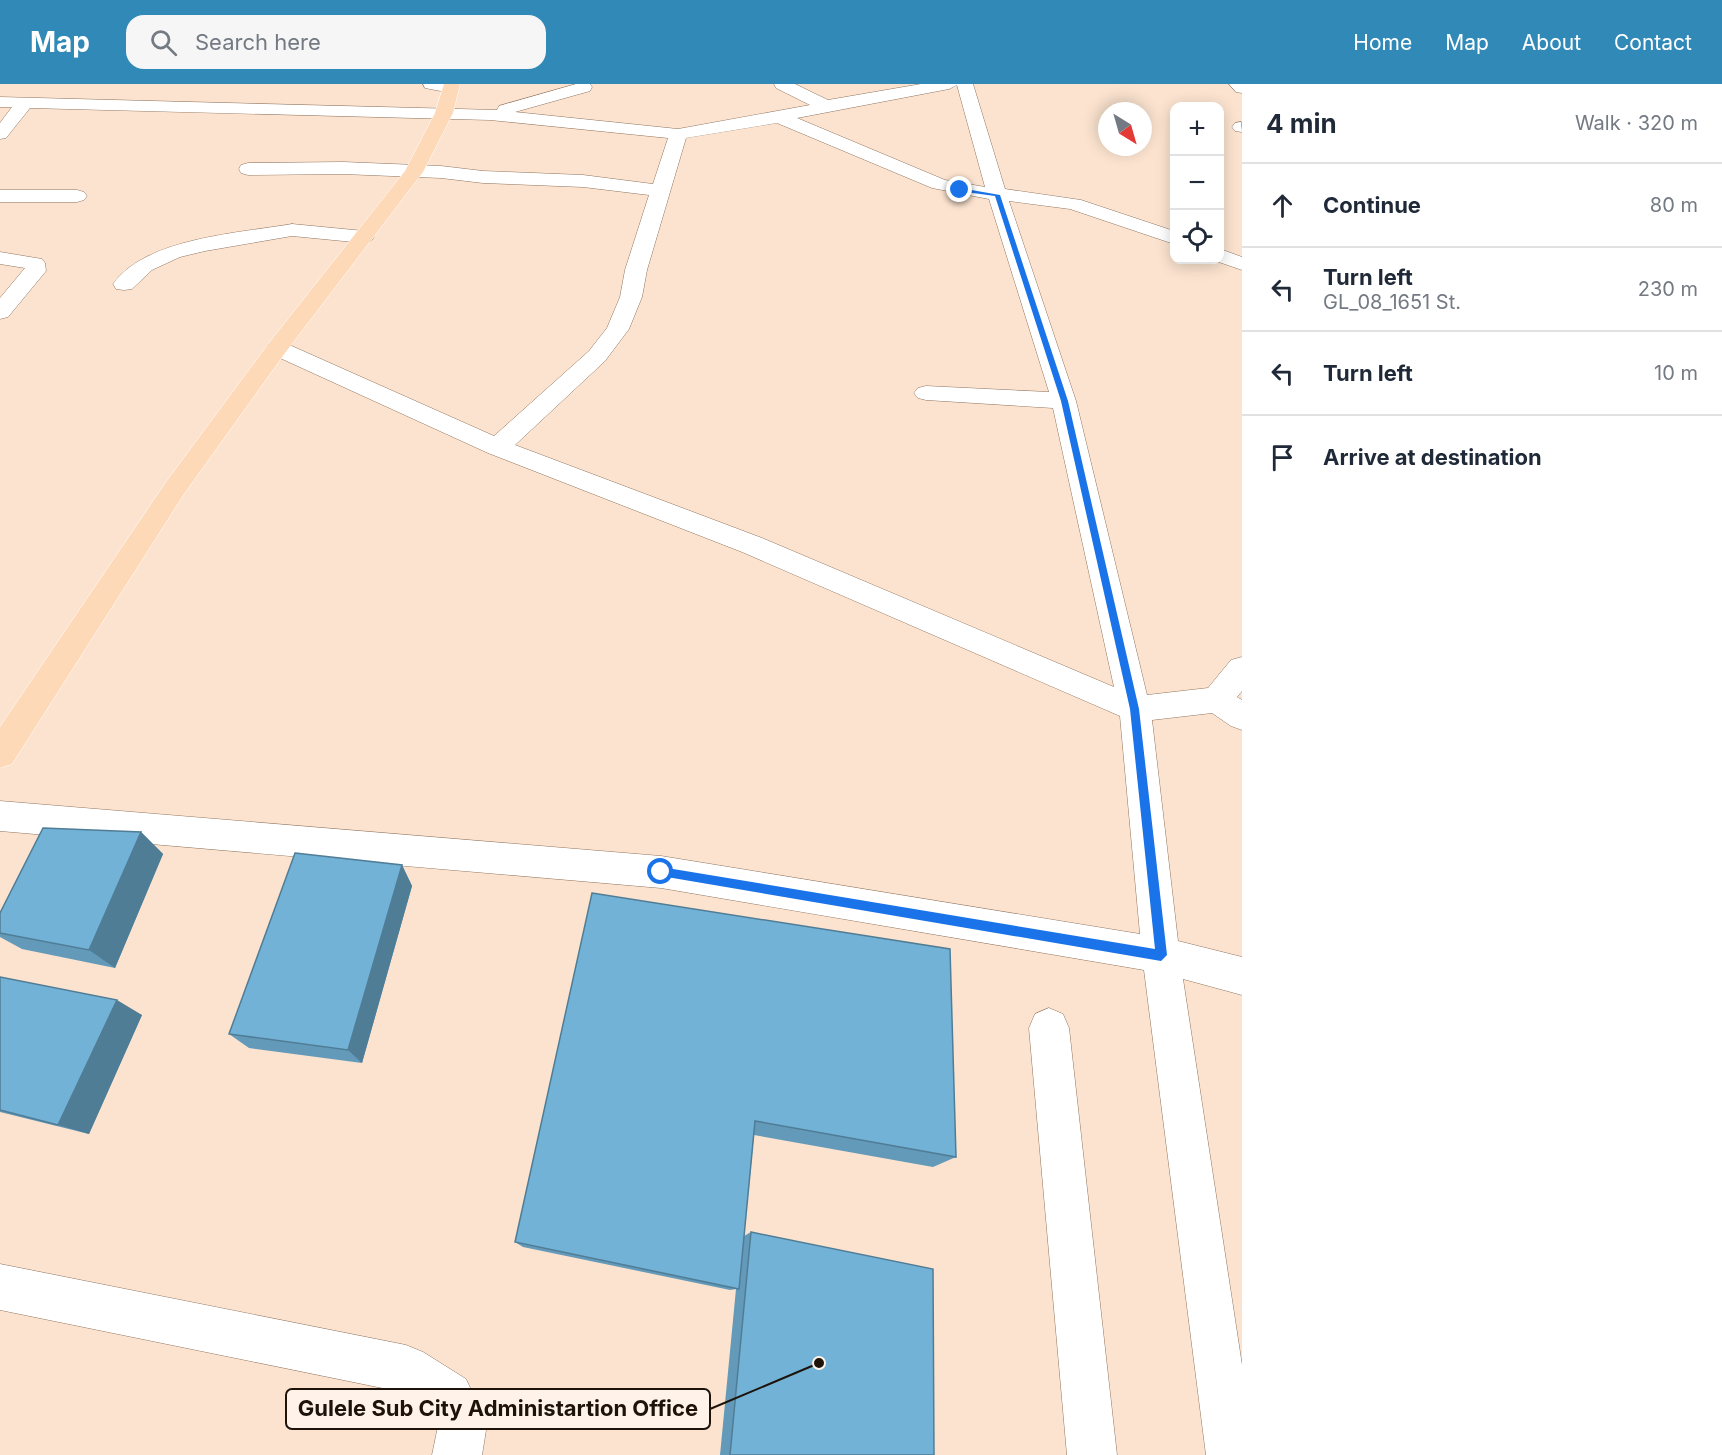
<!DOCTYPE html>
<meta charset="utf-8">
<style>
:root{--surface:#fff;--page:#f6f6f7;--text:#1f2937;--muted:#747a83;--line:#e0e1e3;--accent:#3189b8}
body{margin:0;font-family:Inter,sans-serif;background:var(--page);color:var(--text)}
.controls{position:absolute;right:18px;top:18px;display:grid;overflow:hidden;border-radius:12px;box-shadow:0 3px 15px #0003}
.controls button{width:54px;height:54px;display:grid;place-items:center;padding:0;border:0;border-bottom:2px solid var(--line);background:var(--surface);color:var(--text);font:30px sans-serif}
.compass{position:absolute;left:1098px;top:18px;width:54px;height:54px;border-radius:50%;background:var(--surface);box-shadow:0 3px 15px #0003;rotate:143deg}
.stop{position:absolute;width:18px;height:18px;margin:-14px;border:4px solid #1a73e8;border-radius:50%;background:#fff}
.stop.end{background:#1a73e8;border-color:#fff;box-shadow:0 2px 6px #0008}
.list{margin:0;padding:0;list-style:none}
h2{display:flex;justify-content:space-between;align-items:center;height:78px;margin:0;padding:0 24px;font-size:26px}
h2 small{font-size:20px;font-weight:400;color:var(--muted)}
.list li{display:grid;grid-template-columns:39px 1fr auto;gap:18px;align-items:center;box-sizing:border-box;height:84px;padding:0 24px;border-top:2px solid var(--line)}
.list b{display:block;font-size:22px;white-space:nowrap}
.list p{margin:0;font-size:20px;white-space:nowrap;color:var(--muted)}
.list em{font-size:20px;font-style:normal;color:var(--muted)}
.icon{flex:none;width:33px;height:33px;fill:none;stroke:currentColor;stroke-width:2;stroke-linecap:round;stroke-linejoin:round}
.map{position:relative;flex:none;width:1242px;height:1371px;overflow:hidden}
header{display:flex;align-items:center;gap:36px;box-sizing:border-box;height:84px;padding:0 30px;background:var(--accent);color:#fff}
header strong{font-size:28px}
nav{display:flex;gap:33px;margin-inline-start:auto;font-size:21px}
.search{width:420px;height:54px;background:var(--page);display:flex;align-items:center;gap:15px;box-sizing:border-box;padding:0 21px;border-radius:18px;color:var(--muted);font-size:22px}
main{display:flex}
aside{flex:1;background:var(--surface)}
.map>svg:first-child{display:block}
.lines{fill:none;stroke-linecap:round;stroke-linejoin:round}
.minor-casing{stroke:#90755f;stroke-width:1}
.major-casing{stroke:#fff;stroke-width:1}
.minor{fill:#fff;fill-rule:evenodd}
.major{fill:#fed9b8;fill-rule:evenodd}
.wall{fill:#6399b9}
.shaded-wall{fill:#507d96}
.building{fill:#73b2d7;stroke:#507d96;stroke-width:1.5}
.route{fill:#1a73e8}
.leader{fill:none;stroke:#1d130a;stroke-width:2}
.callout-dot{fill:#1d130a;stroke:#fff3e9;stroke-width:2}
.callout{fill:#fff3e9;stroke:#1d130a;stroke-width:2}
.callout-label{font-size:22px;text-anchor:middle;font-weight:bold;fill:#1d130a}
</style>
<header>
<strong>Map</strong>
<div class="search"><svg class="icon" aria-label="search" viewBox="0 0 24 24"><circle cx="10" cy="10" r="6"/><path d="M15 15l6 6"/></svg>Search here</div>
<nav><a>Home</a><a>Map</a><a>About</a><a>Contact</a></nav>
</header>
<main>
<div class="map">
<svg width="1242" height="1371" viewBox="0 0 1242 1371">
<rect width="100%" height="100%" fill="#fbe3cf"/>
<g class="lines">
<defs>
<path id="minor" d="M423,0H455L459,4L451,9L425,4Z
M576,0H590L592,3L590,7L515,28L678,45L810,21L776,4L774,0H795L828,16L921,0H973L1005,105L1081,116L1174,147V160L1070,125L1009,117L1076,317L1147,611L1208,604L1231,576L1242,573V607L1237,613L1242,616V646L1231,642L1212,629L1152,636L1178,857L1242,873V911L1183,895L1242,1281V1371H1206L1144,886L661,804L0,747V717L661,772L1140,850L1120,632L742,468L488,369L269,269L266,264L269,259L277,257L285,259L494,352L589,267L607,244L620,213L625,186L649,111L583,103L483,99L441,94L343,90L248,91L241,89L239,85L241,81L248,79L343,78L441,82L483,87L583,91L653,100L668,54L490,36L30,24L6,54L0,55V39L12,23H0V13L497,26L499,22ZM957,1L985,103L945,96L797,34L949,5ZM777,39L932,104L989,115L1049,308L926,302L918,304L914,309L918,314L926,316L1053,324L1114,603L762,454L515,361L605,277L629,245L642,213L647,186L686,54Z
M1229,0H1242V9L1236,8Z
M1241,38L1242,48L1235,47L1232,43L1235,39Z
M0,106H77L84,108L87,112L84,116L77,118H0Z
M292,140L364,147L371,149L374,153L371,157L364,159L292,152L205,167L180,173L152,186L132,205L124,206L116,205L113,200C145,154 240,149 292,140Z
M1220,165L1242,173V186L1213,176H1220Z
M0,168L42,175L45,179L46,187L8,233L0,235V214L25,184L0,180Z
M1049,924L1063,930L1069,944L1117,1371H1067L1029,944L1035,930Z
M0,1180L406,1261L423,1268L466,1295L487,1340L482,1371H432L438,1342L432,1329L397,1307L0,1226Z"/>
<path id="major" d="M444,0H460L453,29L423,88L285,269L184,410L12,680L0,684V643L166,398L269,259L405,87L435,29Z"/>
</defs>
<!-- minor casing -->
<use href="#minor" class="minor-casing"/>
<!-- major casing -->
<use href="#major" class="major-casing"/>
<!-- minor -->
<use href="#minor" class="minor"/>
<!-- major -->
<use href="#major" class="major"/>
</g>
<!-- wall -->
<path class="wall" d="M141,748L163,770L115,884L22,865L0,853V829Z
M402,781L412,802L362,979L249,964L229,950Z
M592,809L956,1073L933,1083L754,1051L744,1152L751,1148L934,1371H720L736,1205L730,1206L523,1163L515,1158Z
M0,893L142,931L89,1050L0,1028Z"/>
<!-- shaded-wall -->
<path class="shaded-wall" d="M141,748L163,770L115,884L89,866Z
M402,781L412,802L362,979L348,966Z
M117,916L142,931L89,1050L58,1041Z"/>
<!-- building -->
<path class="building" d="M43,744L141,748L89,866L0,849V829Z
M295,769L402,781L348,966L229,950Z
M592,809L950,865L956,1073L755,1037L739,1205L515,1158Z
M0,893L117,916L58,1041L0,1026Z
M751,1148L933,1185L934,1371H730Z"/>
<!-- route -->
<path class="route" d="M960,104L1000,111L1068,317L1139,625L1167,871L1161,877L661,792L656,788L661,783L1155,865L1130,625L1061,317L995,112L958,107Z"/>
<!-- callouts -->
<path class="leader" d="M819 1279L710 1325"/>
<circle class="callout-dot" cx="819" cy="1279" r="6"/>
<rect class="callout" x="286" y="1305" width="424" height="40" rx="6"/>
<g class="callout-label">
<text x="498" y="1332">Gulele Sub City Administartion Office</text>
</g>
</svg>
<div class="controls">
<button>+</button>
<button>−</button>
<button><svg class="icon" aria-label="locate" viewBox="0 0 24 24"><circle cx="12" cy="12" r="6"/><path d="M12 2v4M12 18v4M2 12h4M18 12h4"/></svg></button>
</div>
<svg class="compass" viewBox="-18 -18 36 36"><path d="M0-13l5 13h-10z" fill="#e53935"/><path d="M0 13l5-13h-10z" fill="#747a83"/></svg>
<div class="stop" style="left:661px;top:788px"></div>
<div class="stop end" style="left:960px;top:106px"></div>
</div>
<aside>
<h2>4 min<small>Walk · 320 m</small></h2>
<ul class="list">
<li><svg class="icon" aria-label="ahead" viewBox="0 0 24 24"><path d="M12 20V5M6 11l6-6 6 6"/></svg><div><b>Continue</b></div><em>80 m</em></li>
<li><svg class="icon" aria-label="left" viewBox="0 0 24 24"><path d="M17 20v-9H6M10 6l-5 5 5 5"/></svg><div><b>Turn left</b><p>GL_08_1651 St.</p></div><em>230 m</em></li>
<li><svg class="icon" aria-label="left" viewBox="0 0 24 24"><path d="M17 20v-9H6M10 6l-5 5 5 5"/></svg><div><b>Turn left</b></div><em>10 m</em></li>
<li><svg class="icon" aria-label="arrive" viewBox="0 0 24 24"><path d="M6 21V4h12l-3 4 3 4H6"/></svg><div><b>Arrive at destination</b></div></li>
</ul>
</aside>
</main>
